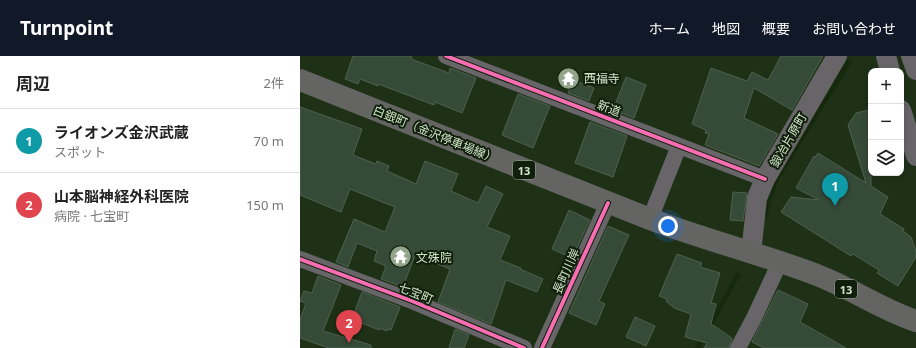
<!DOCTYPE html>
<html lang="ja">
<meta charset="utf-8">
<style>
:root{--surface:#fff;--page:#f2f2f2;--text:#222;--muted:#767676;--line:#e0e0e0;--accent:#111827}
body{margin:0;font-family:"Noto Sans","Noto Sans JP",sans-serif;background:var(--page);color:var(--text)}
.controls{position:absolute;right:12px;top:12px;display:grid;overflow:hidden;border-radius:8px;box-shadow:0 2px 6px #0003}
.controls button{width:36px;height:36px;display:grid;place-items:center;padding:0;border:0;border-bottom:1px solid var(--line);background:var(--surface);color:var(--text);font:20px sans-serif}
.you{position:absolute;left:368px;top:170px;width:14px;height:14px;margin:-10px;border:3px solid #fff;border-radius:50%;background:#1a73e8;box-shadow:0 0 0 6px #1a73e833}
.badge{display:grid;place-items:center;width:26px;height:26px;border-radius:50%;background:var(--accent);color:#fff;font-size:13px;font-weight:700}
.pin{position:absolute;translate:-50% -33px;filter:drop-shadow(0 1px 2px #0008)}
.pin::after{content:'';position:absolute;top:21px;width:14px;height:12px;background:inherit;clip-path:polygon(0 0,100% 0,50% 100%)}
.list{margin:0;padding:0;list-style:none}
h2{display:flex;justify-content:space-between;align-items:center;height:52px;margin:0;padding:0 16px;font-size:17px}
h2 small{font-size:13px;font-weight:400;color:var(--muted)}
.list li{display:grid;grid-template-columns:26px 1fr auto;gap:12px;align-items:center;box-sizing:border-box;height:64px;padding:0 16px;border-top:1px solid var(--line)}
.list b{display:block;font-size:15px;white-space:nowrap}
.list p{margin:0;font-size:13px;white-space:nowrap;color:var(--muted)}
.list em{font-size:13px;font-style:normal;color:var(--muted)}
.icon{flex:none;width:22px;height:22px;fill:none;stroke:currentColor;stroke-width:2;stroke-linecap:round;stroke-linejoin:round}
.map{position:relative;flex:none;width:616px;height:292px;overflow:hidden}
header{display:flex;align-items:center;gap:24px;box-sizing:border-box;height:56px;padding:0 20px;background:var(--accent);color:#fff}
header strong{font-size:19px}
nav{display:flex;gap:22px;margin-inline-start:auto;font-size:14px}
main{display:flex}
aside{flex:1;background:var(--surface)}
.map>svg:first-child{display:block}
.water{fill:#152a0d}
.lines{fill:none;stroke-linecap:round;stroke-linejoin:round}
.stream{stroke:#152a0d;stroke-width:4.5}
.building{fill:#364a38;stroke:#4d614f}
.minor{stroke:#676567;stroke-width:16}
.tertiary{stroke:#676567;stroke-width:20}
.primary{stroke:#646562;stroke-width:22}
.cycleway-casing{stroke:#101f0b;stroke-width:6}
.cycleway{stroke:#f96db3;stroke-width:4}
.labels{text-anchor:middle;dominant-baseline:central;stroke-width:4;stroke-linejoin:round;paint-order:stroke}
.shield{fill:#101f0b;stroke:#96a990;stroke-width:1}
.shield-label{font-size:11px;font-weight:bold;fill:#d0e4c9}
.poi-label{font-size:12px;fill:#d0e4c9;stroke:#101f0b;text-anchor:start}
.street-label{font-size:12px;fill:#d0e4c9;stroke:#101f0b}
</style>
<header>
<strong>Turnpoint</strong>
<nav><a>ホーム</a><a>地図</a><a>概要</a><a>お問い合わせ</a></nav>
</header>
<main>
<aside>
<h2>周辺<small>2件</small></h2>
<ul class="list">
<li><span class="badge" style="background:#0f9aa8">1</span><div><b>ライオンズ金沢武蔵</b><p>スポット</p></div><em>70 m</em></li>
<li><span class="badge" style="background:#e0444e">2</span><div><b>山本脳神経外科医院</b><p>病院 · 七宝町</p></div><em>150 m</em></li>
</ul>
</aside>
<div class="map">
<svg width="616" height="292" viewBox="0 0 616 292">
<rect width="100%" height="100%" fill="#1e3117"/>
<!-- water -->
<path class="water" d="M546,2L552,6L480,122L471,144L468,161L462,159L465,143Z"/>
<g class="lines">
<!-- stream -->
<path class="stream" d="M408,273L438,219
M397,292L403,281"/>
</g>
<!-- building -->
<path class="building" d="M53,0H112L111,3L149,17L150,12L176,22L162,57L135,46L134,49L78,28V30L60,23L58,28L45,23Z
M481,0H523L492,54L454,32L444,62L478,78L459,110L405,89L409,78L405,77L406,74L392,68L411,12L447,25L452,16L468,24Z
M326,21L346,29L334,62L313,54Z
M273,24L294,32L289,45L268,37Z
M218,38L250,50L233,92L202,79Z
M0,51L62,73L53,99L76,108L77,105L89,110L87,115L116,128L125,105L158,118L151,135L178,147L186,130L203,138L187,171L210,180L200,204L221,212L220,213L243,223L237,236L206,224L191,268L138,246L150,213L115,199L103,231L81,223L86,210L74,205L77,195L57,187L48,211L36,206L54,163L85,176L95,151L50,133L41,156L0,139Z
M569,54L571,61V130L588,141L580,158L604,173L603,175L611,181L616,195V201L598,230L577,217L579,214L553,198L551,200L481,156L491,141L519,144L496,132L514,100L516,101L518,97L566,127L548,69L556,57Z
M290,66L327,80L313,121L275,107Z
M433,136L447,137L443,165L430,164Z
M269,154L290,164L272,202L252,193Z
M308,170L329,179L299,245L305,248L296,269L269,257Z
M377,198L402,207L400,211L420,217L411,247L416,248L411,268L432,282L429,292H404L407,287L385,281L391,258L374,252L366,245L367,243L359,240Z
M18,220L41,229L23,275L71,289V292H29L0,282V264L6,247L0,245L4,235L12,237Z
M478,234L508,248L500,266L546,292H464L452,286Z
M62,236L100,251L91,274L87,273V275L79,272V274L52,263Z
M335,261L355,270L346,290L326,281Z
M155,273L169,279L164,292H149Z"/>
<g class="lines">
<!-- minor -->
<path class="minor" d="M146,0L465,123
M350,163L379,90
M0,203L112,245L224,292
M242,292L308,147
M438,292L454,262L480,206"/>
<!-- tertiary -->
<path class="tertiary" d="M586,0L590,15
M611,0L616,14
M601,54L616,100
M451,197L457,142L465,123L537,0"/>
<!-- primary -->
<path class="primary" d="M0,24L350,163C405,184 462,198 517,219C551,232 582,254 616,265"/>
<defs>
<path id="cycleway" d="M146,0L465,123
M0,203L112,245L224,292
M242,292L308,147"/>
</defs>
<!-- cycleway casing -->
<use href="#cycleway" class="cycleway-casing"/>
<!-- cycleway -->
<use href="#cycleway" class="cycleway"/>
</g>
<!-- icons -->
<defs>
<symbol id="temple-disc" viewBox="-11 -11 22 22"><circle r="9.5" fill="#92a58b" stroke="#101f0b"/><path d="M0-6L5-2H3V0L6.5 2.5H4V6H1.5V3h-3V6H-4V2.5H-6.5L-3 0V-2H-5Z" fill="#fff"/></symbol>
</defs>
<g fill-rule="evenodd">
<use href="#temple-disc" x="256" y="10" width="25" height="25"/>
<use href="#temple-disc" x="88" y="188" width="25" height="25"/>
</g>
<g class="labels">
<!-- shield labels -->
<g class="shield">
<rect x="213" y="105" width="22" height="18" rx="3"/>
<rect x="535" y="224" width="22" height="18" rx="3"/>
</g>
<g class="shield-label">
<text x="224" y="114">13</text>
<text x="546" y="233">13</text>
</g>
<!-- poi labels -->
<g class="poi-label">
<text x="284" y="22">西福寺</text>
<text x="116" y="201">文殊院</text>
</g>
<!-- street labels -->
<g class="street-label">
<text transform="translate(309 52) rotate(21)">新道</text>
<text transform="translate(135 78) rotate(22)">白銀町（金沢停車場線）</text>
<text transform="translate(488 84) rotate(-60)">鍛冶片原町</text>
<text transform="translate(266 215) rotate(-66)">長町川岸</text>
<text transform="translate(116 237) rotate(22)">七宝町</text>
</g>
</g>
</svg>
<div class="controls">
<button>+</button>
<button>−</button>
<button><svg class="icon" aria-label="layers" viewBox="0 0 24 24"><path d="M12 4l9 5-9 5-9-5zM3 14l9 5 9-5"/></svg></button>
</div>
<div class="you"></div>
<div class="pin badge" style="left:535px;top:150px;background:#0f9aa8">1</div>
<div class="pin badge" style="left:49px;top:287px;background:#e0444e">2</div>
</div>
</main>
